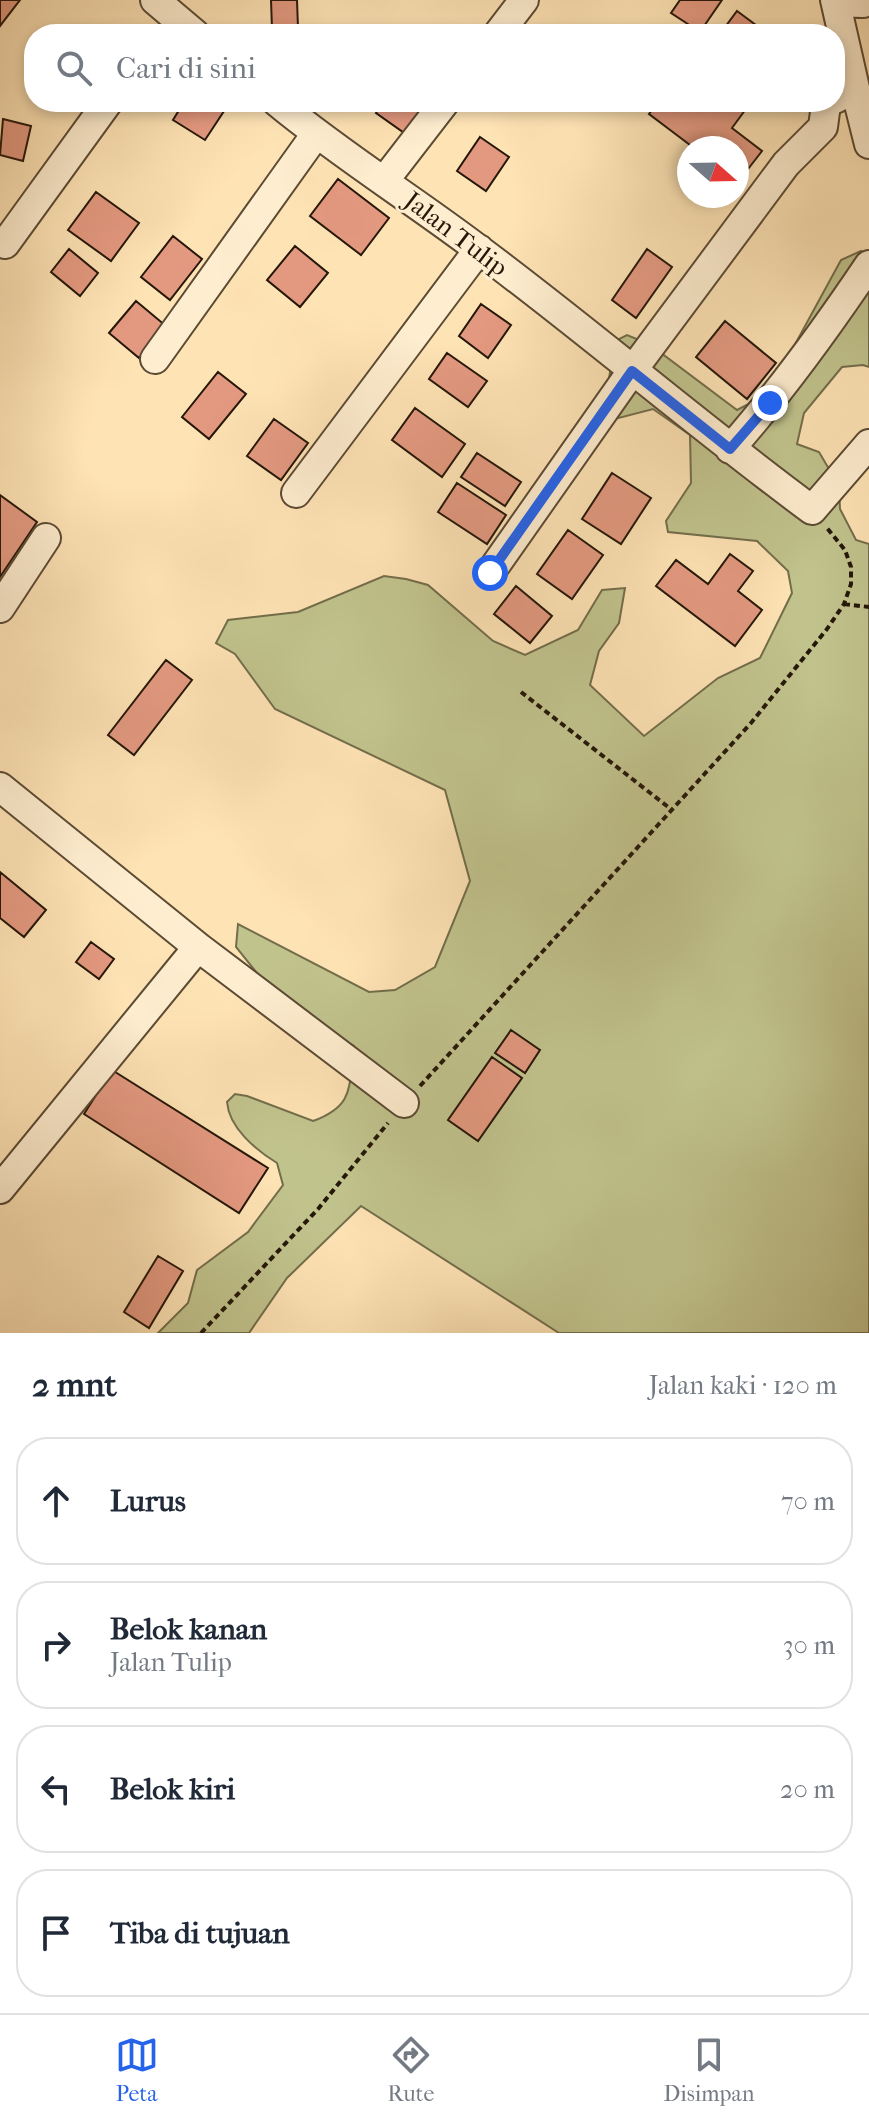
<!DOCTYPE html>
<html lang="id">
<meta charset="utf-8">
<style>
:root{--surface:#fff;--page:#f6f6f7;--text:#1f2937;--muted:#747a83;--line:#e0e1e3;--accent:#2563eb}
body{margin:0;font-family:"IM FELL French Canon",serif;background:var(--page);color:var(--text)}
.compass{position:absolute;left:677px;top:136px;width:72px;height:72px;border-radius:50%;background:var(--surface);box-shadow:0 4px 12px #0003;rotate:110deg}
.stop{position:absolute;width:24px;height:24px;margin:-18px;border:6px solid #2563eb;border-radius:50%;background:#fff}
.stop.end{background:#2563eb;border-color:#fff;box-shadow:0 2px 8px #0008}
.list{margin:0;padding:0;list-style:none}
h2{display:flex;justify-content:space-between;align-items:center;height:104px;margin:0;padding:0 32px;font-size:34px}
h2 small{font-size:26px;font-weight:400;color:var(--muted)}
.list li{display:grid;grid-template-columns:52px 1fr auto;gap:24px;align-items:center;box-sizing:border-box;height:128px;margin:0 16px 16px;padding:0 16px;border:2px solid var(--line);border-radius:32px}
.list b{display:block;font-size:30px;white-space:nowrap}
.list p{margin:0;font-size:26px;white-space:nowrap;color:var(--muted)}
.list em{font-size:26px;font-style:normal;color:var(--muted)}
.icon{flex:none;width:44px;height:44px;fill:none;stroke:currentColor;stroke-width:2;stroke-linecap:round;stroke-linejoin:round}
.map{position:relative;flex:none;width:869px;height:1333px;overflow:hidden}
.search{position:absolute;background:var(--surface);box-shadow:0 4px 12px #0003;left:24px;right:24px;top:24px;height:88px;display:flex;align-items:center;gap:20px;box-sizing:border-box;padding:0 28px;border-radius:32px;color:var(--muted);font-size:30px}
.sheet{height:680px;background:var(--surface)}
nav{display:flex;justify-content:space-around;align-items:center;box-sizing:border-box;height:112px;border-top:2px solid var(--line);background:var(--surface);font-size:22px;color:var(--muted)}
nav a{display:grid;justify-items:center;gap:4px}
nav .on{color:var(--accent)}
.map>svg:first-child{display:block}
.green{fill:#c1c38d;stroke:#736d4b;stroke-width:2}
.building{fill:#e39980;stroke:#251709;stroke-width:2}
.lines{fill:none;stroke-linecap:round;stroke-linejoin:round}
.minor-casing{stroke:#5b4a34;stroke-width:32}
.path{stroke:#251709;stroke-width:4;stroke-dasharray:6 4;stroke-linecap:butt}
.minor{stroke:#feedcf;stroke-width:28}
.route{stroke:#2563eb;stroke-width:10}
.labels{text-anchor:middle;dominant-baseline:central;stroke-width:6;stroke-linejoin:round;paint-order:stroke}
.street-label{font-size:26px;fill:#251709;stroke:#feedcf}
</style>
<div class="map">
<svg width="869" height="1333" viewBox="0 0 869 1333">
<rect width="100%" height="100%" fill="#fee3b5"/>
<filter id="stains"><feTurbulence type="fractalNoise" baseFrequency=".0025" numOctaves="4"/><feColorMatrix values="0 0 0 0 .2 0 0 0 0 .09 0 0 0 0 .02 0 0 0 .5 -.17"/></filter>
<radialGradient id="worn" r=".72"><stop offset=".6" stop-color="#630" stop-opacity="0"/><stop offset="1" stop-color="#630" stop-opacity=".3"/></radialGradient>
<!-- green -->
<path class="green" d="M861,251L869,257V367L863,365L842,367L804,413L797,444L819,452L839,486L840,509L856,540L869,544V1333H559L361,1206L287,1278L249,1333H158L188,1303L197,1270L248,1232L283,1185L277,1163C256,1150 229,1128 227,1102L235,1094L247,1096L313,1121C356,1105 348,1086 354,1046L281,1003L236,947L238,924L369,992L395,990L435,967L470,881L445,790L275,709L235,654L216,643L228,620L298,612L384,576L406,579L428,585L493,641L525,655L578,630L602,590L625,588L619,623L599,651L590,685L644,736L718,678L760,658L792,593L788,571L757,541L668,532L666,521L691,483L690,435L653,409L611,420L603,412L611,367L607,345L627,335L649,344L737,410L768,394L841,260Z"/>
<!-- building -->
<path class="building" d="M0,0H20L0,26Z
M271,0H297L298,28L272,29Z
M680,0H722L700,32L671,13Z
M737,11L768,34H720Z
M184,102H230L205,140L173,120Z
M384,102H414L428,112L410,137L376,113Z
M658,102H751L732,128L762,151L738,182L737,148H694L649,114Z
M3,119L31,126L23,161L0,155Z
M480,137L509,157L486,191L457,171Z
M338,179L389,218L361,255L310,216Z
M96,192L139,223L111,261L68,230Z
M173,236L202,259L170,300L141,277Z
M295,246L328,273L300,307L267,280Z
M69,249L98,273L80,296L51,272Z
M647,249L672,267L636,318L612,300Z
M136,301L166,326L139,358L109,333Z
M481,304L511,325L488,358L459,336Z
M725,321L776,363L747,399L696,357Z
M447,353L487,381L468,407L429,379Z
M218,372L246,394L209,439L182,417Z
M415,408L465,444L442,477L392,440Z
M274,419L308,443L281,480L247,456Z
M477,453L521,482L505,506L461,477Z
M612,473L651,498L621,544L582,519Z
M457,483L506,515L487,544L438,512Z
M0,495L37,522L0,577Z
M568,530L603,555L572,599L537,574Z
M730,554L753,571L738,591L762,610L735,646L656,586L676,560L708,584Z
M516,586L552,616L530,643L494,614Z
M166,660L192,680L134,755L108,735Z
M0,872L46,910L24,937L0,918Z
M91,942L114,959L99,979L76,962Z
M511,1030L540,1050L525,1073L495,1053Z
M492,1057L522,1078L478,1141L448,1120Z
M112,1070L268,1168L239,1213L84,1114Z
M158,1256L183,1271L149,1328L124,1312Z"/>
<g class="lines">
<defs>
<path id="minor" d="M155,0L195,34
M836,2L863,3V0
M498,34L524,0
M855,88L869,144
M835,99L855,88L835,0
M277,102C341,155 412,199 478,249C591,333 698,426 812,510L869,444
M384,181L445,102
M5,244L108,102
M155,359L316,134
M730,449C781,391 826,329 869,265
M296,493L479,249
M490,573L632,371L786,164L823,127L826,104L830,102
M0,608L46,538
M0,787L198,947L404,1103
M0,1189L198,947"/>
</defs>
<!-- minor casing -->
<use href="#minor" class="minor-casing"/>
<!-- path -->
<path class="path" d="M844,604L869,607
M521,692L672,810
M420,1086L751,723L827,629L844,604L851,584V567L845,550L827,528
M201,1333L318,1209L388,1123"/>
<!-- minor -->
<use href="#minor" class="minor"/>
</g>
<g class="lines">
<!-- route -->
<path class="route" d="M490,573L632,371L730,449L770,403"/>
</g>
<g class="labels">
<!-- street labels -->
<g class="street-label">
<text transform="translate(456 234) rotate(37)">Jalan Tulip</text>
</g>
</g>
<rect width="100%" height="100%" filter="url(#stains)"/>
<rect width="100%" height="100%" fill="url(#worn)"/>
</svg>
<svg class="compass" viewBox="-18 -18 36 36"><path d="M0-13l5 13h-10z" fill="#e53935"/><path d="M0 13l5-13h-10z" fill="#747a83"/></svg>
<div class="stop" style="left:490px;top:573px"></div>
<div class="stop end" style="left:770px;top:403px"></div>
<div class="search"><svg class="icon" aria-label="search" viewBox="0 0 24 24"><circle cx="10" cy="10" r="6"/><path d="M15 15l6 6"/></svg>Cari di sini</div>
</div>
<section class="sheet">
<h2>2 mnt<small>Jalan kaki · 120 m</small></h2>
<ul class="list">
<li><svg class="icon" aria-label="ahead" viewBox="0 0 24 24"><path d="M12 20V5M6 11l6-6 6 6"/></svg><div><b>Lurus</b></div><em>70 m</em></li>
<li><svg class="icon" aria-label="right" viewBox="0 0 24 24"><path d="M7 20v-9h11M14 6l5 5-5 5"/></svg><div><b>Belok kanan</b><p>Jalan Tulip</p></div><em>30 m</em></li>
<li><svg class="icon" aria-label="left" viewBox="0 0 24 24"><path d="M17 20v-9H6M10 6l-5 5 5 5"/></svg><div><b>Belok kiri</b></div><em>20 m</em></li>
<li><svg class="icon" aria-label="arrive" viewBox="0 0 24 24"><path d="M6 21V4h12l-3 4 3 4H6"/></svg><div><b>Tiba di tujuan</b></div></li>
</ul>
</section>
<nav>
<a class="on"><svg class="icon" aria-label="map" viewBox="0 0 24 24"><path d="M3 6l6-2 6 2 6-2v14l-6 2-6-2-6 2zM9 4v14M15 6v14"/></svg>Peta</a>
<a><svg class="icon" aria-label="directions" viewBox="0 0 24 24"><path d="M12 3l9 9-9 9-9-9zM9 14v-3h6M13 9l2 2-2 2"/></svg>Rute</a>
<a><svg class="icon" aria-label="saved" viewBox="0 0 24 24"><path d="M7 4h10v16l-5-4-5 4z"/></svg>Disimpan</a>
</nav>
